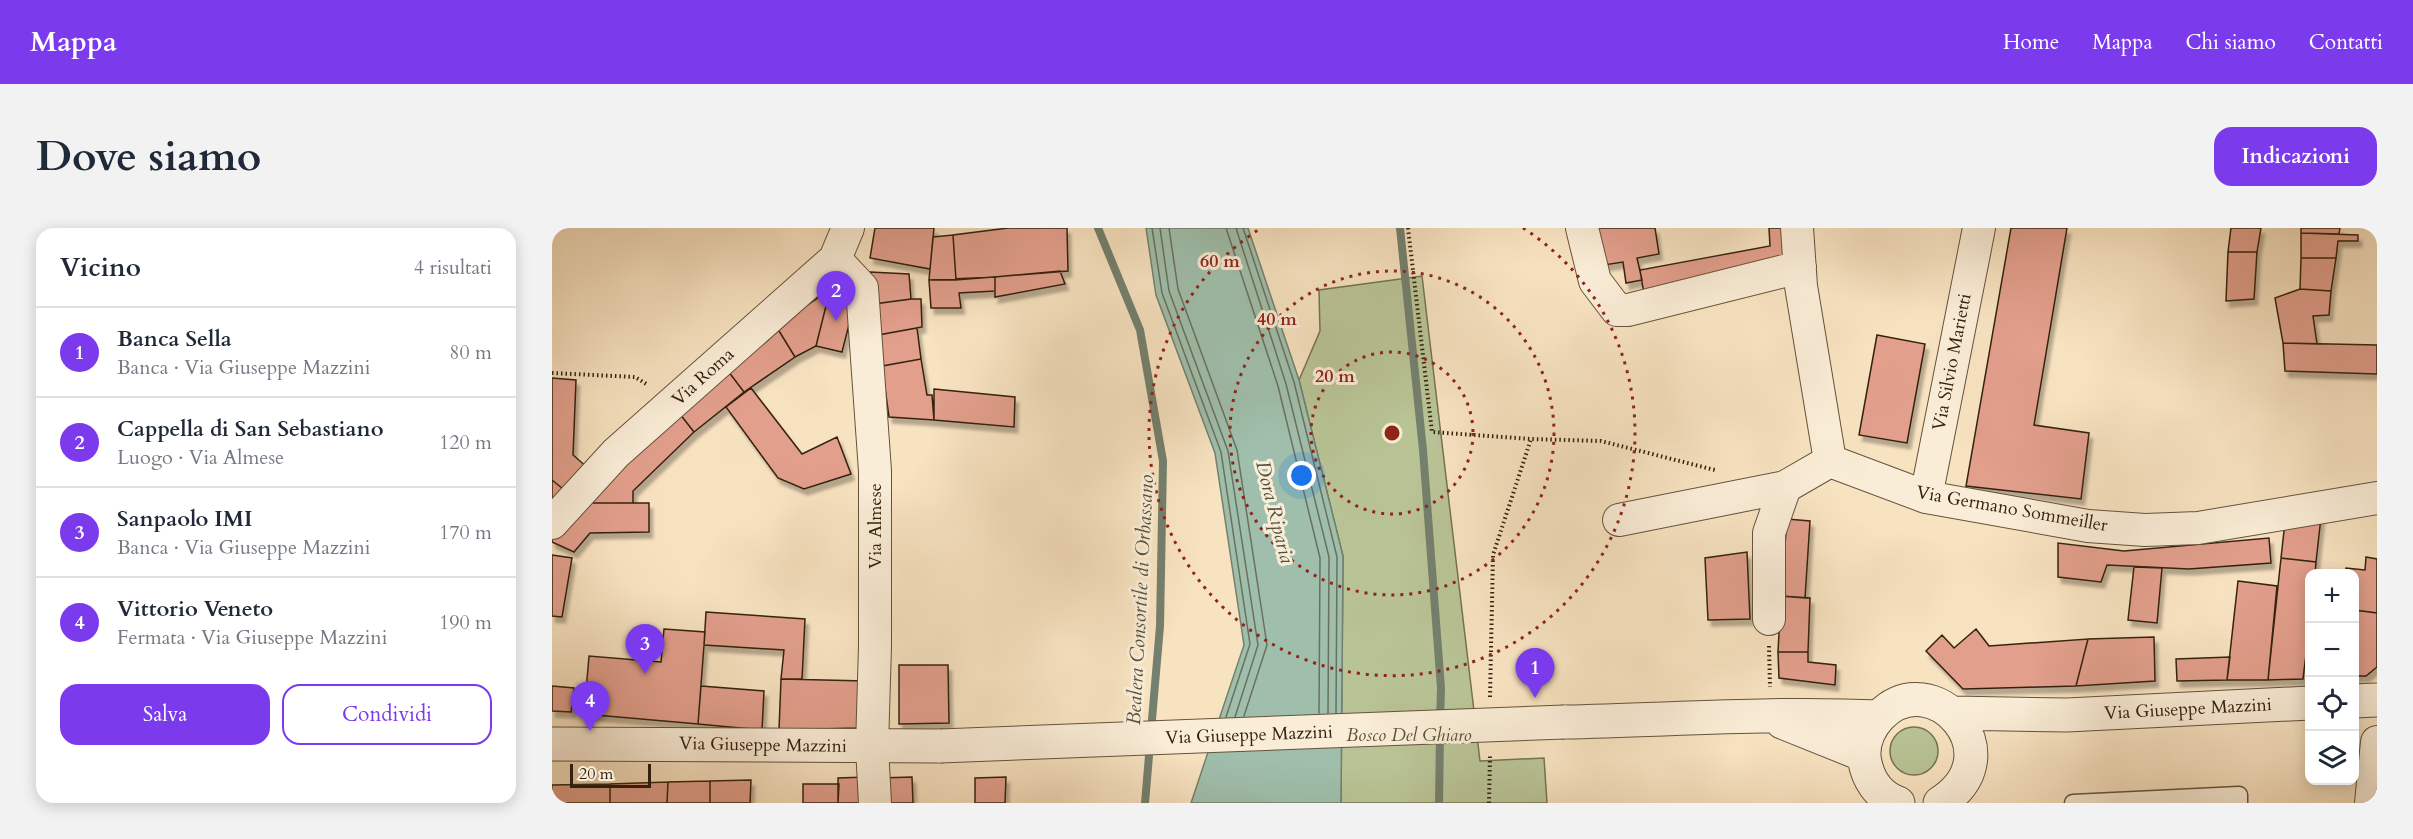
<!DOCTYPE html>
<html lang="it">
<meta charset="utf-8">
<style>
:root{--surface:#fff;--page:#f2f2f3;--text:#1f2937;--muted:#747a83;--line:#e0e1e3;--accent:#7c3aed}
body{margin:0;font-family:Cardo,serif;background:var(--page);color:var(--text)}
.controls{position:absolute;right:18px;bottom:18px;display:grid;overflow:hidden;border-radius:12px;box-shadow:0 3px 15px #0003}
.controls button{width:54px;height:54px;display:grid;place-items:center;padding:0;border:0;border-bottom:2px solid var(--line);background:var(--surface);color:var(--text);font:30px sans-serif}
.scale{position:absolute;left:18px;bottom:15px;width:81px;box-sizing:border-box;padding-left:6px;border:3px solid #342110;border-top:0;font-size:16px;line-height:21px;white-space:nowrap;color:#342110;-webkit-text-stroke:4px #faedd7;paint-order:stroke}
.you{position:absolute;left:750px;top:248px;width:21px;height:21px;margin:-15px;border:4px solid #fff;border-radius:50%;background:#1a73e8;box-shadow:0 0 0 9px #1a73e833}
.badge{display:grid;place-items:center;width:39px;height:39px;border-radius:50%;background:var(--accent);color:#fff;font-size:20px;font-weight:700}
.pin{position:absolute;translate:-50% -50px;filter:drop-shadow(0 2px 3px #0008)}
.pin::after{content:'';position:absolute;top:32px;width:21px;height:18px;background:inherit;clip-path:polygon(0 0,100% 0,50% 100%)}
.list{margin:0;padding:0;list-style:none}
h2{display:flex;justify-content:space-between;align-items:center;height:78px;margin:0;padding:0 24px;font-size:26px}
h2 small{font-size:20px;font-weight:400;color:var(--muted)}
.list li{display:grid;grid-template-columns:39px 1fr auto;gap:18px;align-items:center;box-sizing:border-box;height:90px;padding:0 24px;border-top:2px solid var(--line)}
.list b{display:block;font-size:22px;white-space:nowrap}
.list p{margin:0;font-size:20px;white-space:nowrap;color:var(--muted)}
.list em{font-size:20px;font-style:normal;color:var(--muted)}
.actions{display:flex;gap:12px;padding:18px 24px}
.actions a{flex:1;padding:14px 0;border:2px solid var(--accent);border-radius:18px;text-align:center;font-size:21px;color:var(--accent)}
.actions .main{background:var(--accent);color:#fff}
.icon{flex:none;width:33px;height:33px;fill:none;stroke:currentColor;stroke-width:2;stroke-linecap:round;stroke-linejoin:round}
.map{position:relative;flex:none;width:1825px;height:575px;overflow:hidden;border-radius:18px}
header{display:flex;align-items:center;gap:36px;box-sizing:border-box;height:84px;padding:0 30px;background:var(--accent);color:#fff}
header strong{font-size:28px}
nav{display:flex;gap:33px;margin-inline-start:auto;font-size:21px}
.intro{display:flex;align-items:center;justify-content:space-between;box-sizing:border-box;height:144px;padding:0 36px}
h1{margin:0;font-size:42px}
.button{padding:15px 27px;border-radius:18px;background:var(--accent);color:#fff;font-size:21px;font-weight:700}
main{display:flex;gap:36px;padding:0 36px}
aside{flex:1;background:var(--surface);border-radius:18px;box-shadow:0 3px 15px #0003}
.map>svg:first-child{display:block}
.green{fill:#b9c496;stroke:#767253;stroke-width:1.5}
.water{fill:#9fbfac;stroke:#74806e;stroke-width:1.5}
.lines{fill:none;stroke-linecap:round;stroke-linejoin:round}
.shore{stroke:#6a705e;stroke-width:1.5}
.stream{stroke:#74806e;stroke-width:8}
.building{fill:#e29f8c;stroke:#342110;stroke-width:1.5;filter:url(#shadow)}
.service-casing{stroke:#65523c;stroke-width:19}
.minor-casing{stroke:#65523c;stroke-width:34}
.tertiary-casing{stroke:#65523c;stroke-width:35}
.path{stroke:#342110;stroke-width:4;stroke-dasharray:1.5 3;stroke-linecap:butt}
.service{stroke:#faedd7;stroke-width:16}
.minor{stroke:#faedd7;stroke-width:32}
.tertiary{stroke:#faedd7;stroke-width:33}
.tertiary-bridge-casing{stroke:#65523c;stroke-width:35;stroke-linecap:butt}
.tertiary-bridge{stroke:#faedd7;stroke-width:33}
.ring{fill:none;stroke:#8f2418;stroke-width:3;stroke-dasharray:3 6}
.labels{text-anchor:middle;dominant-baseline:central;stroke-width:6;stroke-linejoin:round;paint-order:stroke}
.street-label{font-size:18px;fill:#342110;stroke:#faedd7}
.park-label{font-size:18px;font-style:italic;fill:#5c5238;stroke:#faedd7}
.water-label{font-size:20px;font-style:italic;fill:#54503f;stroke:#faedd7}
.centre{fill:#8f2418;stroke:#faedd7;stroke-width:3}
.ring-label{font-size:18px;text-anchor:middle;font-weight:bold;fill:#8f2418;stroke:#faedd7;stroke-width:6;stroke-linejoin:round;paint-order:stroke}
</style>
<header>
<strong>Mappa</strong>
<nav><a>Home</a><a>Mappa</a><a>Chi siamo</a><a>Contatti</a></nav>
</header>
<div class="intro"><h1>Dove siamo</h1><a class="button">Indicazioni</a></div>
<main>
<aside>
<h2>Vicino<small>4 risultati</small></h2>
<ul class="list">
<li><span class="badge">1</span><div><b>Banca Sella</b><p>Banca · Via Giuseppe Mazzini</p></div><em>80 m</em></li>
<li><span class="badge">2</span><div><b>Cappella di San Sebastiano</b><p>Luogo · Via Almese</p></div><em>120 m</em></li>
<li><span class="badge">3</span><div><b>Sanpaolo IMI</b><p>Banca · Via Giuseppe Mazzini</p></div><em>170 m</em></li>
<li><span class="badge">4</span><div><b>Vittorio Veneto</b><p>Fermata · Via Giuseppe Mazzini</p></div><em>190 m</em></li>
</ul>
<div class="actions"><a class="main">Salva</a><a>Condividi</a></div>
</aside>
<div class="map">
<svg width="1825" height="575" viewBox="0 0 1825 575">
<defs>
<filter id="shadow"><feDropShadow dx="3.5" dy="6" stdDeviation="1.5" flood-color="#0004"/></filter>
</defs>
<rect width="100%" height="100%" fill="#f8e3c1"/>
<filter id="stains"><feTurbulence type="fractalNoise" baseFrequency=".00333" numOctaves="4"/><feColorMatrix values="0 0 0 0 .2 0 0 0 0 .09 0 0 0 0 .02 0 0 0 .5 -.17"/></filter>
<radialGradient id="worn" r=".72"><stop offset=".6" stop-color="#630" stop-opacity="0"/><stop offset="1" stop-color="#630" stop-opacity=".3"/></radialGradient>
<!-- green -->
<path class="green" d="M870,48L928,533L992,530L995,575H789L791,328L747,152L768,103L767,62Z
M1338 523a24 24 0 1 1 48 0a24 24 0 1 1-48 0Z"/>
<!-- water -->
<path class="water" d="M594,0H696L747,152L791,328L789,575H639L692,417L663,225L604,67Z"/>
<g class="lines">
<!-- shore -->
<path class="shore" d="M600,0L610,65L669,224L698,416L674,489
M608,0L617,63L676,223L706,417L683,489
M617,0L626,61L685,222L715,417L692,488
M674,0L726,158L768,330L767,485
M684,0L734,156L777,329L776,485
M691,0L742,154L785,329L784,485"/>
<!-- stream -->
<path class="stream" d="M546,0L588,102L611,233L608,398L599,503
M848,0L871,222L889,460L888,494
M593,575L598,516
M887,575L888,506"/>
</g>
<!-- building -->
<path class="building" d="M323,0H382L378,41L318,30Z
M456,0H515L516,43L404,52L401,7Z
M1046,0H1103L1107,26L1085,30L1090,52L1074,55L1071,34L1052,37Z
M1217,0H1237L1239,32L1093,72L1088,42L1218,18Z
M1459,0H1515L1482,197L1537,205L1529,271L1414,258Z
M1679,0H1709L1705,24H1676Z
M1749,0H1788L1787,6L1749,5Z
M1749,5L1806,7V13H1786L1784,30H1749Z
M401,7L404,52H377L381,9Z
M1676,24H1705L1702,71L1674,73Z
M1749,30H1784L1779,63L1748,61Z
M508,43L513,56L443,69V49Z
M318,44L357,46L359,71L322,76Z
M443,49V63L407,65L409,80H379L377,52Z
M1748,61L1779,63L1777,87L1761,88L1765,116L1731,115L1723,70Z
M278,62L304,69L290,124L264,118Z
M278,62L264,118L243,129L224,98Z
M359,71H369L370,99L326,107L322,76Z
M224,98L243,129L192,164L173,139Z
M365,100L369,131L330,138L326,107Z
M1325,107L1373,116L1355,215L1307,207Z
M1731,115L1825,117V146L1733,143Z
M369,131L375,167H380L382,192L337,189L330,138Z
M173,139L192,164L142,204L124,181Z
M0,150L24,152L21,227L36,240L16,265L0,252Z
M199,160L250,226L285,209L299,246L252,261L226,250L174,179Z
M382,161L463,169L462,199L382,192Z
M124,181L142,204L81,263V275H26Z
M0,252L16,265L0,284Z
M26,275H97V304L38,305L22,324L0,314V305Z
M1769,289L1764,334L1729,330L1733,294Z
M1235,291L1258,293L1253,370L1229,368Z
M1717,310L1719,335L1637,341L1555,337L1549,354L1506,349V315L1572,323Z
M1195,324L1198,391L1156,392L1153,330Z
M0,327L20,330L10,389L0,388Z
M1814,329L1825,331V385L1802,382V346H1793L1794,340L1813,342Z
M1729,330L1764,334L1763,346H1758V393L1751,451L1716,452Z
M1582,339L1610,340L1605,395L1576,392Z
M1686,353L1725,358L1716,452H1675Z
M1229,368L1258,370L1256,424H1226Z
M1802,382L1825,385V439L1814,448H1802Z
M154,384L253,391L250,451H229L232,422L152,417Z
M112,401L153,404L146,496L32,486L37,428L109,434Z
M1424,401L1437,418L1536,411L1524,458L1411,461L1374,423L1390,407L1402,420Z
M1602,409L1603,453L1524,458L1536,411Z
M1226,424H1256V434L1284,437L1283,457L1227,450Z
M1678,429L1675,452L1625,453L1624,431Z
M347,437H396L397,495L347,496Z
M229,451L314,453L313,491L305,500L227,502Z
M0,458L22,460L19,484L0,483Z
M149,458L212,463L210,502L146,496Z
M315,549V575H286V550Z
M360,549L361,575H328L327,550Z
M454,549L453,575H423V550Z
M199,552L198,575H158V553Z
M158,553V575H115L116,554Z
M116,554L115,575H58V556Z
M58,556V575H0V557Z
M251,556H287L286,575H251Z"/>
<g class="lines">
<defs>
<path id="service" d="M1521,575L1687,567V575"/>
<path id="minor" d="M1030,0L1043,53L1065,82H1076L1248,39
M1245,0L1249,58L1278,233
M283,31L310,60L323,243V418L320,519L323,575
M1278,233L1374,269L1536,298L1593,302L1646,300L1825,270
M1374,269L1427,0
M1067,292L1233,259L1278,233
M0,295L64,225L283,31L296,0
M1217,391V305L1233,259
M1819,575L1825,514"/>
<path id="tertiary" d="M1802,473L1825,472
M1400,485L1515,487L1758,475
M1012,494C1117,492 1222,484 1327,489
M1230,494L1312,527
M0,516L388,518
M1346,575C1326,568 1315,550 1312,529C1311,514 1318,499 1328,488C1380,434 1465,526 1388,575"/>
</defs>
<!-- service casing -->
<use href="#service" class="service-casing"/>
<!-- minor casing -->
<use href="#minor" class="minor-casing"/>
<!-- tertiary casing -->
<use href="#tertiary" class="tertiary-casing"/>
<!-- path -->
<path class="path" d="M856,0L880,204L979,211L1049,213L1163,242
M0,145L83,149L96,157
M1217,418L1218,459
M938,469L941,327L979,211
M937,575L938,527"/>
<!-- service -->
<use href="#service" class="service"/>
<!-- minor -->
<use href="#minor" class="minor"/>
<!-- tertiary -->
<use href="#tertiary" class="tertiary"/>
<defs>
<path id="tertiary-bridge" d="M388,518L1012,494"/>
</defs>
<!-- tertiary-bridge casing -->
<use href="#tertiary-bridge" class="tertiary-bridge-casing"/>
<!-- tertiary-bridge -->
<use href="#tertiary-bridge" class="tertiary-bridge"/>
</g>
<!-- distance rings -->
<g class="ring">
<circle cx="840" cy="205" r="81"/>
<circle cx="840" cy="205" r="162"/>
<path d="M971 0A243 243 0 1 1 709 0"/>
</g>
<g class="labels">
<!-- street labels -->
<g class="street-label">
<text transform="translate(1400 134) rotate(-79)">Via Silvio Marietti</text>
<text transform="translate(151 149) rotate(-42)">Via Roma</text>
<text transform="translate(1460 281) rotate(10)">Via Germano Sommeiller</text>
<text transform="translate(323 298) rotate(-90)">Via Almese</text>
<text transform="translate(1636 481) rotate(-3)">Via Giuseppe Mazzini</text>
<text transform="translate(697 507) rotate(-2)">Via Giuseppe Mazzini</text>
<text transform="translate(211 517) rotate(1)">Via Giuseppe Mazzini</text>
</g>
<!-- park labels -->
<g class="park-label">
<text x="857" y="507">Bosco Del Ghiaro</text>
</g>
<!-- water labels -->
<g class="water-label">
<text transform="translate(723 284) rotate(76)">Dora Riparia</text>
<text transform="translate(588 372) rotate(-87)">Bealera Consortile di Orbassano</text>
</g>
</g>
<circle cx="840" cy="205" r="9" class="centre"/>
<g class="ring-label">
<text x="668" y="39">60 m</text>
<text x="725" y="97">40 m</text>
<text x="783" y="154">20 m</text>
</g>
<rect width="100%" height="100%" filter="url(#stains)"/>
<rect width="100%" height="100%" fill="url(#worn)"/>
</svg>
<div class="controls">
<button>+</button>
<button>−</button>
<button><svg class="icon" aria-label="locate" viewBox="0 0 24 24"><circle cx="12" cy="12" r="6"/><path d="M12 2v4M12 18v4M2 12h4M18 12h4"/></svg></button>
<button><svg class="icon" aria-label="layers" viewBox="0 0 24 24"><path d="M12 4l9 5-9 5-9-5zM3 14l9 5 9-5"/></svg></button>
</div>
<div class="scale">20 m</div>
<div class="you"></div>
<div class="pin badge" style="left:983px;top:470px">1</div>
<div class="pin badge" style="left:284px;top:93px">2</div>
<div class="pin badge" style="left:93px;top:446px">3</div>
<div class="pin badge" style="left:38px;top:503px">4</div>
</div>
</main>
